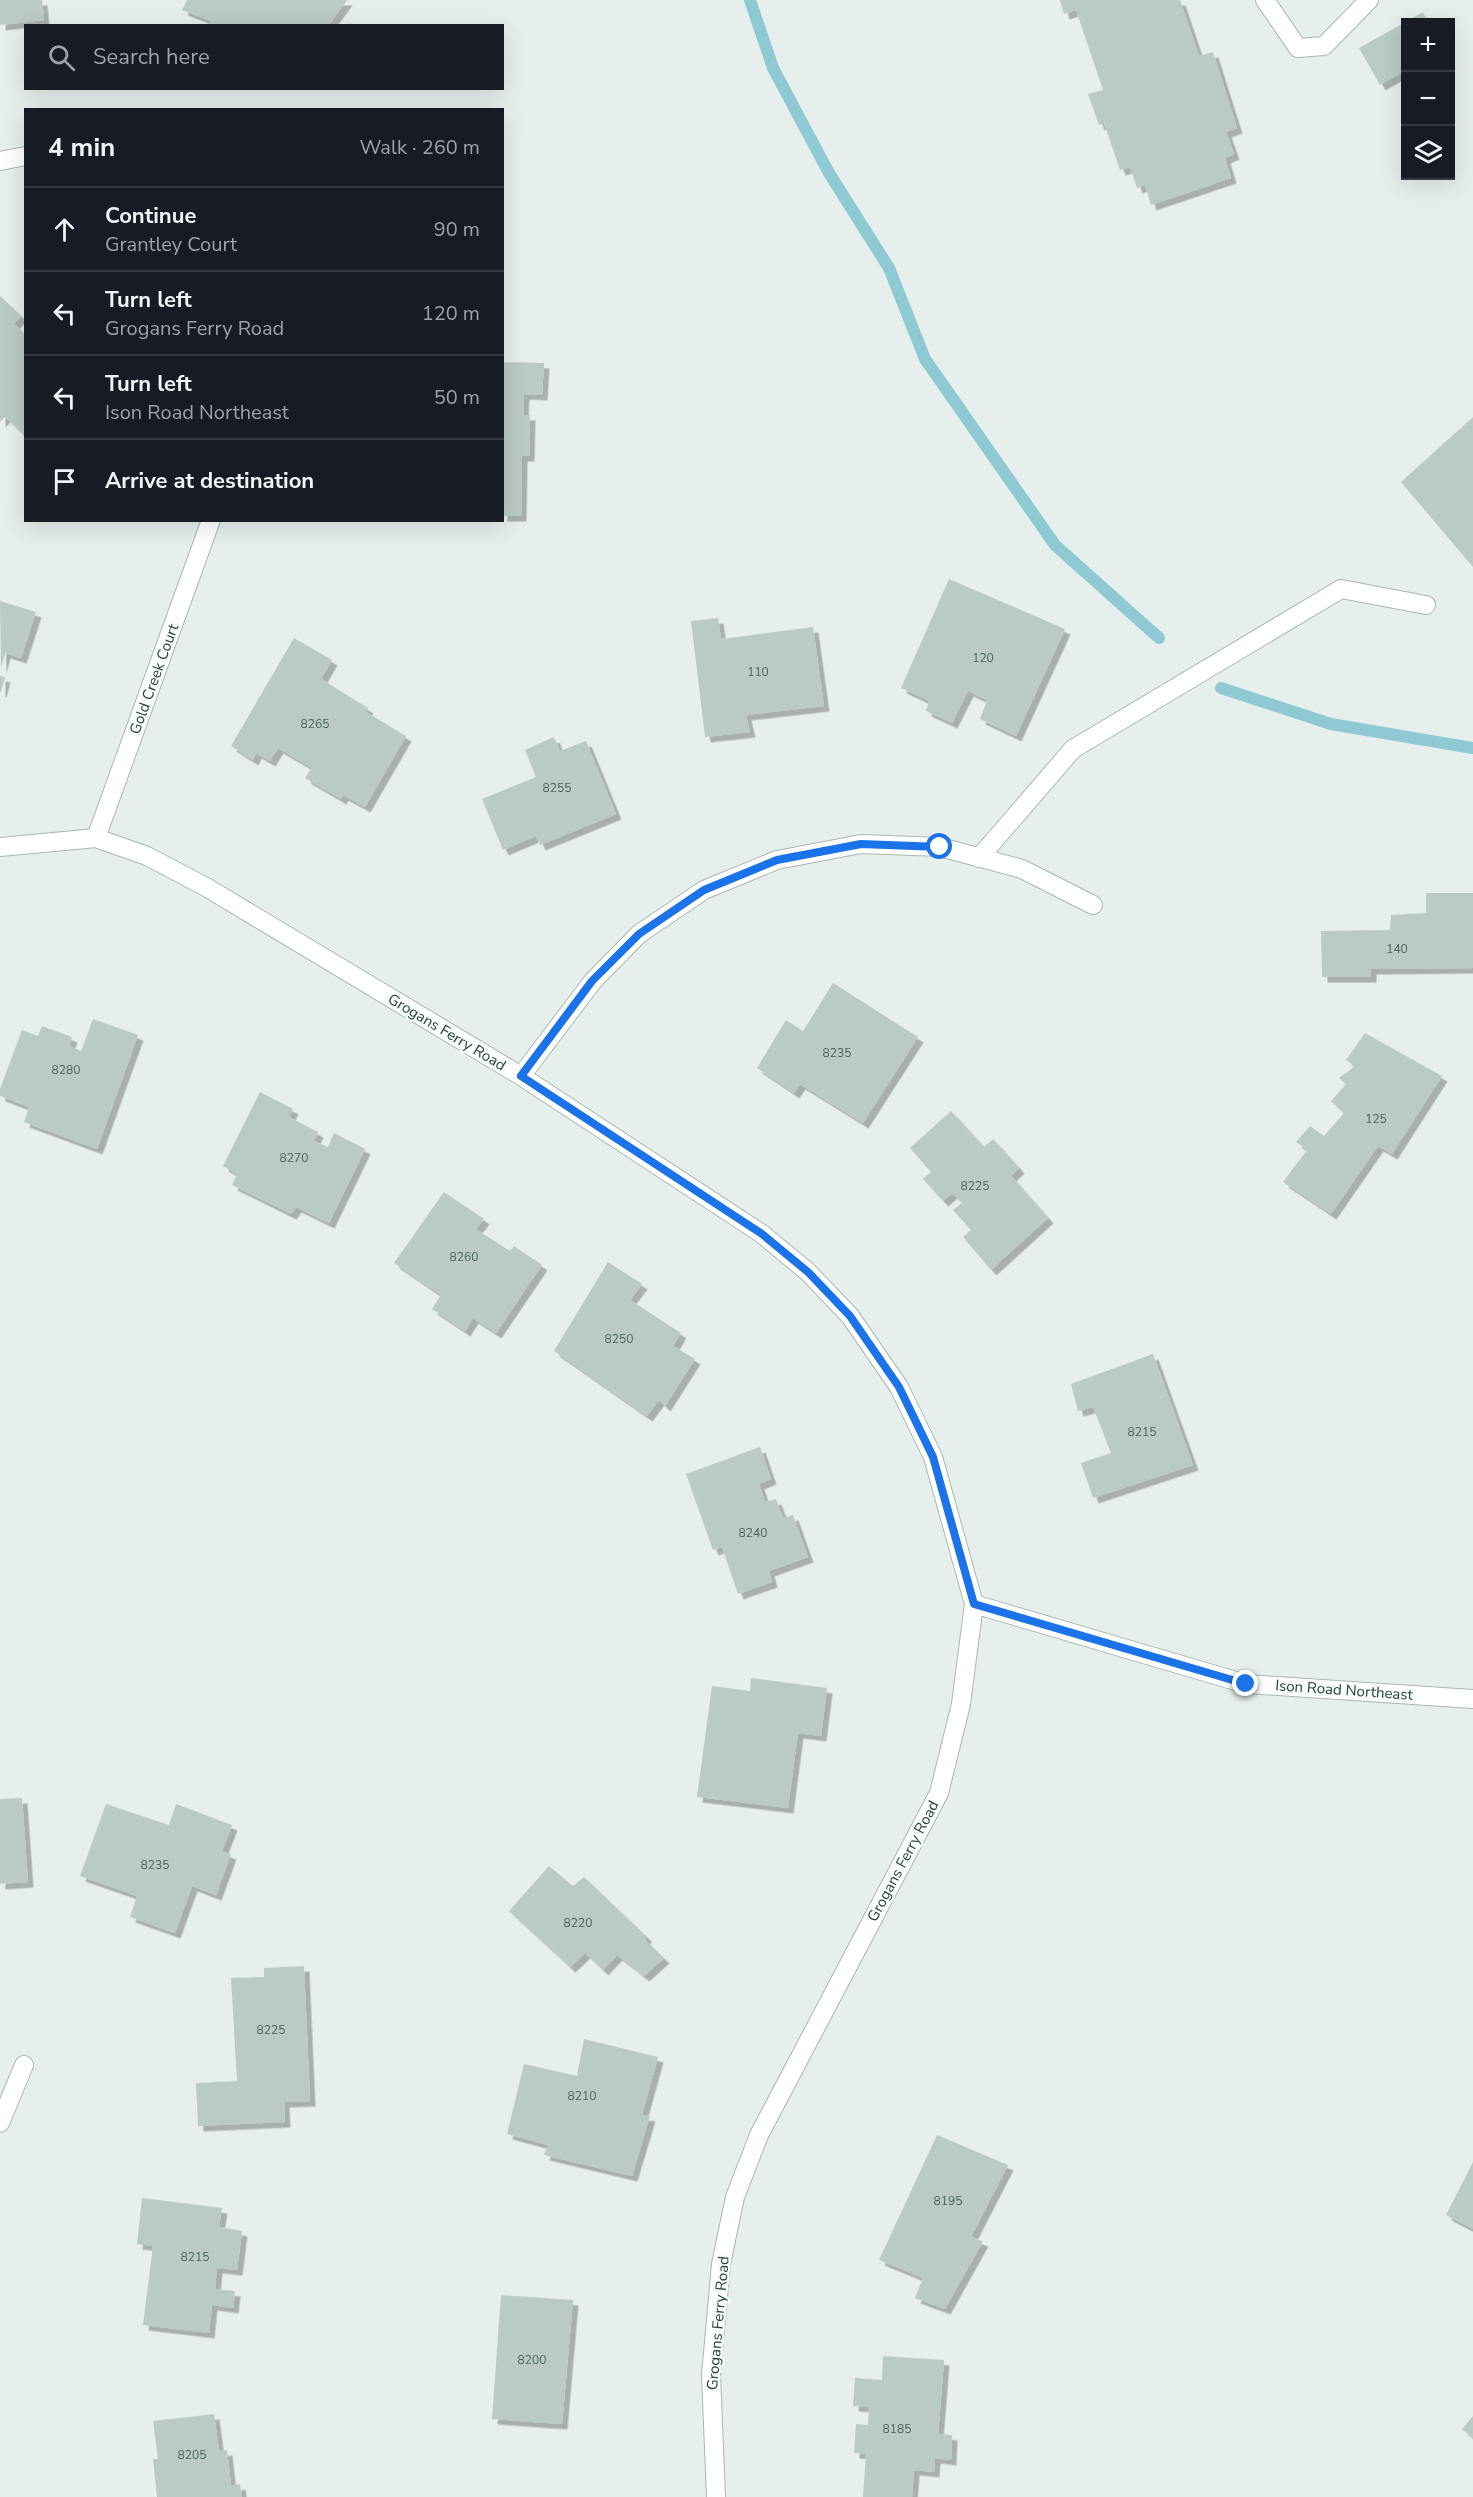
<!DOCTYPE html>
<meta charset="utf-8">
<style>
:root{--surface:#171b24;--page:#20242c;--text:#f1f3f6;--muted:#9ea1a6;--line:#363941}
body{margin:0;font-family:"Nunito Sans",sans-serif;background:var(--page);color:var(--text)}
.controls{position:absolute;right:18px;top:18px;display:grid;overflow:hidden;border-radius:0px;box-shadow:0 6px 24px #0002}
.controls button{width:54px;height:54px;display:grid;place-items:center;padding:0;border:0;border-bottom:2px solid var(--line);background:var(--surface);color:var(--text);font:30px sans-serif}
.stop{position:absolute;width:18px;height:18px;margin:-14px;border:4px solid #1a73e8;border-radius:50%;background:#fff}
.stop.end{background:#1a73e8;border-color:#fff;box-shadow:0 2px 6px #0008}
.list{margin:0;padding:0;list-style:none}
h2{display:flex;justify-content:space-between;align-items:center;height:78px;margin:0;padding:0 24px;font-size:26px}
h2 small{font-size:20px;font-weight:400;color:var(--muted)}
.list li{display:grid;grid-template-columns:39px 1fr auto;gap:18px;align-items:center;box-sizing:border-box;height:84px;padding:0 24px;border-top:2px solid var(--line)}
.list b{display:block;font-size:22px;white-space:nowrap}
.list p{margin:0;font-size:20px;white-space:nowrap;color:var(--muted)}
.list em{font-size:20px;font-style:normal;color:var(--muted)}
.icon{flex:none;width:33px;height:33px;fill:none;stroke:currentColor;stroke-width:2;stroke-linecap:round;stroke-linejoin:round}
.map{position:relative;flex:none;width:1473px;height:2497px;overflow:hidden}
.search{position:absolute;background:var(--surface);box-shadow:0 6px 24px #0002;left:24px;top:24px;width:480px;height:66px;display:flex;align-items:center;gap:15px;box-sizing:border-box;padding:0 21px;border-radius:0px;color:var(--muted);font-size:22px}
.panel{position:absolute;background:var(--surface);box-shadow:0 6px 24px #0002;left:24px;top:108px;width:480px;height:414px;border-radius:0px}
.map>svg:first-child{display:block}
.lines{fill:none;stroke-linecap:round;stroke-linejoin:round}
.stream{stroke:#8ec9d4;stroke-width:12}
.building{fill:#bbcac4;filter:url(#shadow)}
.minor-casing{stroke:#a8b8b2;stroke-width:20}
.minor{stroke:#fff;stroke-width:18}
.route{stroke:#1a73e8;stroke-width:8}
.labels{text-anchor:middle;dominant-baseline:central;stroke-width:5;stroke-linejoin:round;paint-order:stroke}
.number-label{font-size:12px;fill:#4a645c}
.street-label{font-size:15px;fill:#24423a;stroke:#f7fbf9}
</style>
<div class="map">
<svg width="1473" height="2497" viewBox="0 0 1473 2497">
<defs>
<filter id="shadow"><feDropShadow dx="5.5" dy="5.5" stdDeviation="0" flood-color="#0004"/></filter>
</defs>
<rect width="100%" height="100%" fill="#e6efeb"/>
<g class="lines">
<!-- stream -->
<path class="stream" d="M750,0L773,68L829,173L889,268L925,359L1055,545L1159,638
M1221,688L1331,724L1473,748"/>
</g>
<!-- building -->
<path class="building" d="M0,0H42L44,20L0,25Z
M187,0H347L328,26H210L211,21L182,10Z
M1060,0H1180L1199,56L1213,52L1237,128L1226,132L1234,154L1225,158L1231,178L1151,205L1145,185L1137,188L1130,167L1120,170L1104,123L1099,125L1088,94L1103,90L1076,10L1064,14Z
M1423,12L1428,22H1406V70L1380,85L1359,48Z
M0,296L21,316L14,324L26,335L24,435L5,417L0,422Z
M502,362L544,363L542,395L524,394L523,415H530L529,456H522L521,516H502Z
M1473,417V567L1401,482Z
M949,579L1065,629L1016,736L980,719L987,700L968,691L952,723L926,711L929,701L901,688Z
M0,601L36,612L21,658L5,653L1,668Z
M718,618L721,639L813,627L824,706L746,715L750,732L705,737L691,621Z
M294,638L332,660L321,679L368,708L366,712L406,736L365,807L343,795L341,799L305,778L312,768L278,748L270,761L256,753L253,760L231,746Z
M0,676L5,677L1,692H0Z
M554,737L560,751L586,741L616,814L540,845L536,836L503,850L482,799L536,777L525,750Z
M1426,893H1473V968L1371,969V977H1322L1321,931L1390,930L1391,915L1426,913Z
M833,983L918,1037L863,1123L800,1084L794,1093L757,1068L786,1020L803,1031Z
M93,1019L138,1035L97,1149L24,1122L29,1107L0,1096V1089L22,1030L38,1036L42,1026L72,1037L69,1046L81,1051Z
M1365,1033L1442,1076L1392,1154L1378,1146L1331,1214L1283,1182L1307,1150L1296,1142L1310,1126L1324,1136L1344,1113L1331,1101L1346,1084L1339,1078L1355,1066L1346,1060Z
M260,1092L293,1109L289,1117L318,1132L314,1141L328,1147L334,1133L365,1149L329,1223L296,1207L291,1214L232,1185L237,1174L223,1166Z
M951,1111L984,1147L993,1139L1019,1168L1011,1176L1048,1218L991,1270L963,1237L971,1230L953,1210L962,1203L952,1193L943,1201L923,1179L931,1172L910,1148Z
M444,1192L484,1219L476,1229L510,1251L514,1246L542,1265L496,1333L473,1318L465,1331L432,1309L441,1295L394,1263Z
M608,1262L642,1284L630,1300L681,1333L673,1346L695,1359L665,1406L659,1400L647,1416L554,1351Z
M1153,1354L1193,1465L1093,1498L1081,1463L1111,1453L1093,1407L1078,1411L1071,1384Z
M760,1447L771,1479L759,1484L765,1502L776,1499L783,1518L793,1515L808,1557L769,1571L772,1582L738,1594L722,1547L713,1550L686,1474Z
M751,1678L827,1688L821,1736L798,1733L788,1808L697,1797L712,1686L750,1691Z
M22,1798L28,1882L0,1884V1799Z
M106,1804L169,1825L176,1804L232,1825L222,1851L231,1854L216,1895L192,1886L175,1933L130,1917L137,1896L80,1876Z
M549,1866L573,1886L584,1877L646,1936L645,1940L664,1958L644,1976L617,1955L603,1970L585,1953L570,1967L509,1911Z
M304,1966L310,2101L284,2102L285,2122L198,2126L196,2083L237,2081L231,1978L264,1977V1968Z
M584,2039L658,2057L642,2115L650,2116L632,2176L544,2155L548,2145L507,2134L524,2064L577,2076Z
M937,2135L1008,2165L971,2237L983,2241L945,2309L915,2298L923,2278L879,2260Z
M1473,2162V2229L1446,2215Z
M142,2198L222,2208L219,2227L242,2231L237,2270L217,2268L215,2289L235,2291L233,2308L212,2305L209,2333L143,2325L153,2246L137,2244Z
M501,2295L573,2300L562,2424L492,2419Z
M883,2356L944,2360L938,2434L952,2435L951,2460L935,2458L934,2472L914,2470L912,2497H863L866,2454L854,2453L856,2424L868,2425L869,2407L853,2406L855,2378L882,2380Z
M214,2414L219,2451L227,2450L231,2486L240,2484L242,2497H157L153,2459H158L153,2421Z
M1473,2416V2438L1462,2429Z"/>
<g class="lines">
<defs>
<path id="minor" d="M1265,0L1298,48L1324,46L1369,0
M0,161L26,156
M96,838L211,520
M0,847L96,838L147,856L206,887L521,1076L762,1234L808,1272L850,1316L899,1387L933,1457L974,1604L961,1704L939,1793L759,2135L735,2197L721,2264L711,2375L716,2497
M979,858L1073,749L1341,589L1426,605
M521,1076L593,981L639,934L704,890L777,860L861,844L940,847L1022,869L1093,905
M974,1604L1246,1684L1473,1699
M0,2123L24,2065"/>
</defs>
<!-- minor casing -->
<use href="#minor" class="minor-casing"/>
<!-- minor -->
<use href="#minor" class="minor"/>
</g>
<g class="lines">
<!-- route -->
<path class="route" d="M940,847L861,844L777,860L704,890L639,934L592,981L521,1076L762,1234L808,1272L850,1316L899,1387L933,1457L974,1604L1246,1684"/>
</g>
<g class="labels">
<!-- number labels -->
<g class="number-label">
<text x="983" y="658">120</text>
<text x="758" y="672">110</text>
<text x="315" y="724">8265</text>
<text x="557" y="788">8255</text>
<text x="1397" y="949">140</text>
<text x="837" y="1053">8235</text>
<text x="66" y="1070">8280</text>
<text x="1376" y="1119">125</text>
<text x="294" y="1158">8270</text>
<text x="975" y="1186">8225</text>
<text x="464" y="1257">8260</text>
<text x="619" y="1339">8250</text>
<text x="1142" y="1432">8215</text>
<text x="753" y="1533">8240</text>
<text x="155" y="1865">8235</text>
<text x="578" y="1923">8220</text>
<text x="271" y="2030">8225</text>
<text x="582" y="2096">8210</text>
<text x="948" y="2201">8195</text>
<text x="195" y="2257">8215</text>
<text x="532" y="2360">8200</text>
<text x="897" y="2429">8185</text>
<text x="192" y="2455">8205</text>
</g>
<!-- street labels -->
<g class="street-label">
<text transform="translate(154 679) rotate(-70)">Gold Creek Court</text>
<text transform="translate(447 1032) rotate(31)">Grogans Ferry Road</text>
<text transform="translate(1344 1690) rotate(4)">Ison Road Northeast</text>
<text transform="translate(903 1861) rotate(-62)">Grogans Ferry Road</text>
<text transform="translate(718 2323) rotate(-85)">Grogans Ferry Road</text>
</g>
</g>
</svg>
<div class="controls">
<button>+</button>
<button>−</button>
<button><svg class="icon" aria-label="layers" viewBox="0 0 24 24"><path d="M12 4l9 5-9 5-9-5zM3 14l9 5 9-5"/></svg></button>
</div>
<div class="stop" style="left:940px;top:847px"></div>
<div class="stop end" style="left:1246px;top:1684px"></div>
<div class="search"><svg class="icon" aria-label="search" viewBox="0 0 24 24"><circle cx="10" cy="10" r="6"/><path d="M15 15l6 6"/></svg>Search here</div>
<section class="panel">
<h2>4 min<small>Walk · 260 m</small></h2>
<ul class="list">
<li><svg class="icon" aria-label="ahead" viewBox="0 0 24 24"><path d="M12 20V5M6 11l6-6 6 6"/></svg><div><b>Continue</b><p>Grantley Court</p></div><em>90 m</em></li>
<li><svg class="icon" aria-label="left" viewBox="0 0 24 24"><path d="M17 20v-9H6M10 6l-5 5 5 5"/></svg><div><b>Turn left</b><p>Grogans Ferry Road</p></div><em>120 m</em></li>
<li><svg class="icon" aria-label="left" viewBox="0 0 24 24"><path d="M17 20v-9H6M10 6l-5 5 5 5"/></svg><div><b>Turn left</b><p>Ison Road Northeast</p></div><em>50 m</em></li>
<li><svg class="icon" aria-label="arrive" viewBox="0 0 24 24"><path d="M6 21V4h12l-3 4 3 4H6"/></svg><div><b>Arrive at destination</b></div></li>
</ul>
</section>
</div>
